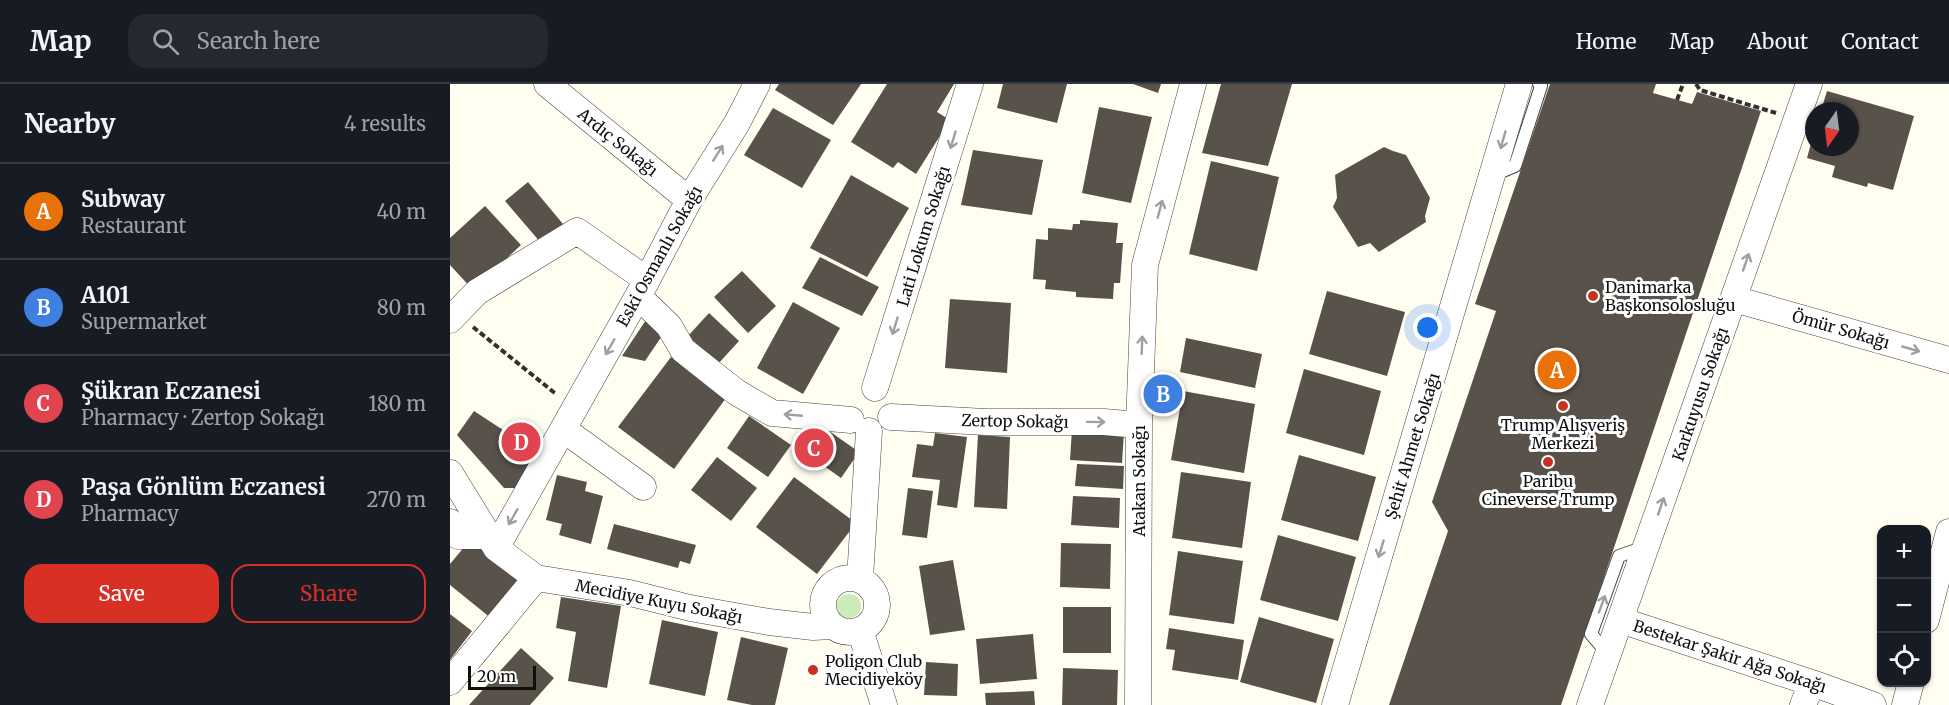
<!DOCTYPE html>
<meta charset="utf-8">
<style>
:root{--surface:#171b24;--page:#242831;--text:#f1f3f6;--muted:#9ea1a6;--line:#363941;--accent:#d93025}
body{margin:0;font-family:Merriweather,serif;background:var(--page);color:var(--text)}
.controls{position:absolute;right:18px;bottom:18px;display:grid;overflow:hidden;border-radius:12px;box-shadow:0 2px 4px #0004}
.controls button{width:54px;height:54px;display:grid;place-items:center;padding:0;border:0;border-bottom:2px solid var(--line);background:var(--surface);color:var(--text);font:30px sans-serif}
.compass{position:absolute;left:1355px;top:18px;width:54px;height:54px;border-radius:50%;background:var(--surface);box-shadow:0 2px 4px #0004;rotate:194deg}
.scale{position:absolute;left:18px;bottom:15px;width:68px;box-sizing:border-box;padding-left:6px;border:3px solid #0f0f0f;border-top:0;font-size:16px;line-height:21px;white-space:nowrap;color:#0f0f0f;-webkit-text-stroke:4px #fff;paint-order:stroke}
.you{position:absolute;left:978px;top:244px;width:21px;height:21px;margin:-15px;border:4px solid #fff;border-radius:50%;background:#1a73e8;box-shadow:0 0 0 9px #1a73e833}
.badge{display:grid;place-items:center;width:39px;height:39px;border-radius:50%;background:var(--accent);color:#fff;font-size:20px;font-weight:700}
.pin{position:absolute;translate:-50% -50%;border:3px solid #fff;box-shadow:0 2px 6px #0006}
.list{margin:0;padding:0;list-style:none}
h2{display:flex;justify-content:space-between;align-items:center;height:78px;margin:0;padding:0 24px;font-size:26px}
h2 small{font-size:20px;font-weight:400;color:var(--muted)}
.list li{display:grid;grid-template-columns:39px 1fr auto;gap:18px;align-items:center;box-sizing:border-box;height:96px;padding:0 24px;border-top:2px solid var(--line)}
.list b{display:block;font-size:22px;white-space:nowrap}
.list p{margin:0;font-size:20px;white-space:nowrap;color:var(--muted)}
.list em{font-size:20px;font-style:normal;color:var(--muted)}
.actions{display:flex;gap:12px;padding:18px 24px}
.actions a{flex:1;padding:14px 0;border:2px solid var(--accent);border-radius:18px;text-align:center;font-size:21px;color:var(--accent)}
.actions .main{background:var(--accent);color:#fff}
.icon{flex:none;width:33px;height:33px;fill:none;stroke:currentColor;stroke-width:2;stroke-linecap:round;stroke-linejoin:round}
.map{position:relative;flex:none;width:1499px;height:621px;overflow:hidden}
header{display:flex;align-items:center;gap:36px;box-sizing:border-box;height:84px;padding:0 30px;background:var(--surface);border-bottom:2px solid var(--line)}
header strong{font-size:28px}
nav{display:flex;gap:33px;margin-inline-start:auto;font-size:21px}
.search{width:420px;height:54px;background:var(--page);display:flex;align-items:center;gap:15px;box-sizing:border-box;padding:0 21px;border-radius:18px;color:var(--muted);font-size:22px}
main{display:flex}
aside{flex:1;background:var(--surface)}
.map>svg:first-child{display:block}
.green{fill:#cbebb8}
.building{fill:#58524b}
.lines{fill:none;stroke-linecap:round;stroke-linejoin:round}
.lane-casing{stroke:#424242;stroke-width:14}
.street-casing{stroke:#424242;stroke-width:27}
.path{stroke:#313131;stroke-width:4;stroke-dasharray:6 3;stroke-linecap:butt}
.lane{stroke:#fff;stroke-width:12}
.street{stroke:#fff;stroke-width:26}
.oneway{stroke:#9f9f9f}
.poi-dot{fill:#c53221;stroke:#fff;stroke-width:2}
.labels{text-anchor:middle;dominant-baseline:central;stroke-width:6;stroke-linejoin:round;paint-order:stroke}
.street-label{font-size:16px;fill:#0f0f0f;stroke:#fff}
.poi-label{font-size:16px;fill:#0f0f0f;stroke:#fff;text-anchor:start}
</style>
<header>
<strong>Map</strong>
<div class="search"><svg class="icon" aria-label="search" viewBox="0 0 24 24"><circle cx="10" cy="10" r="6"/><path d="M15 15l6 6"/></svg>Search here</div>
<nav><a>Home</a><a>Map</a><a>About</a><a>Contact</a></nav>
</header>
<main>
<aside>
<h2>Nearby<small>4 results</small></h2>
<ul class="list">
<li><span class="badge" style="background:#e8710a">A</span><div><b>Subway</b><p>Restaurant</p></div><em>40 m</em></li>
<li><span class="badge" style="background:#3f7fe0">B</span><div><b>A101</b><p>Supermarket</p></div><em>80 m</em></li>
<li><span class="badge" style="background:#e0444e">C</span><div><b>Şükran Eczanesi</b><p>Pharmacy · Zertop Sokağı</p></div><em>180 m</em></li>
<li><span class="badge" style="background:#e0444e">D</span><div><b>Paşa Gönlüm Eczanesi</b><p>Pharmacy</p></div><em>270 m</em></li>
</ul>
<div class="actions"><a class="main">Save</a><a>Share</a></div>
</aside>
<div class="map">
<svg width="1499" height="621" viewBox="0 0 1499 621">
<rect width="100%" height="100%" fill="#fffef1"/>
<!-- green -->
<path class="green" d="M387 522a12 12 0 1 1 24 0a12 12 0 1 1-24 0Z"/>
<!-- building -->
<path class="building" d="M329,0H411L383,41L325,6Z
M437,0H504L487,28L500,36L466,90L448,78L443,84L401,58Z
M553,0H617L607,39L547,24Z
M683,0H711L708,9Z
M771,0H842L818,82L752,69Z
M1100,0H1206L1203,9L1242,20L1247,8L1311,27L1111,621H939L998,447L982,418L1046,227L1025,220Z
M1377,7L1464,32L1443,106L1418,99L1417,103L1382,93L1385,82L1357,74L1363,52L1364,63H1400V27H1371Z
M649,23L702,33L681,119L632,109Z
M323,24L381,56L352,104L294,71Z
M934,63L943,67L956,71L980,114L975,132L976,138L929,168L920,159L908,163L883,123L887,114L885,91Z
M523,66L593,76L582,131L511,121Z
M761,77L829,93L807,187L739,170Z
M401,91L459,124L417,193L360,164Z
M78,98L113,140L91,159L55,117Z
M35,122L71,161L23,206L0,181V154Z
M630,136L668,139L666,159H673L670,199H664L663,215L626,213V208L595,205L596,196L583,195L586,155L598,156V144L622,146L623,140H630Z
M370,173L429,203L412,232L352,204Z
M292,187L326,222L298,249L264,213Z
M877,207L955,228L937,292L859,270Z
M500,215L561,219L557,289L495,284Z
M343,218L390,244L353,310L307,284Z
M259,229L289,257L268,280L238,252Z
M198,233L216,246L195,277L172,272Z
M736,254L812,270L805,304L730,288Z
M221,273L276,314L224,385L168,343Z
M854,285L931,307L914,371L836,349Z
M733,307L805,320L794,389L721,376Z
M24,327L90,370L68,404H54L7,351Z
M299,332L341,361L318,393L277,364Z
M372,342L409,368L391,394L354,368Z
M622,345L674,348L672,379L620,376Z
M485,349L517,353L507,424L487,421L490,396L462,393L467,360L483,362Z
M528,351L560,353L557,425L524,423Z
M849,371L926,393L908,457L831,436Z
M267,373L307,404L281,437L241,406Z
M627,380L674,382L673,405L625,402Z
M731,388L801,398L792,464L722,454Z
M107,391L137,398L135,407L153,412L141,460L109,451L112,440L96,436Z
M344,393L406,439L367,490L306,443Z
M458,404L483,407L477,454L452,451Z
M623,412L670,414L669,444L621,441Z
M164,440L246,461L240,480L230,477L228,484L157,465Z
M828,451L906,473L888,537L810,516Z
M20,456L77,502L47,539L0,501V480Z
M611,459L661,460L660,505L610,503Z
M728,467L793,477L784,540L719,531Z
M503,476L515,546L480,551L469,482Z
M111,513L171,522L157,604L118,597L126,548L106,544Z
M613,523H661V569H613Z
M0,530L22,547L0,576Z
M809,533L884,555L866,619L790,598Z
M212,536L268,548L255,612L199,600Z
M719,544L794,556L788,596L722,586L725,566L716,565Z
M583,550L587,595L530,600L526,555Z
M291,553L338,564L325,621H302L277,616Z
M71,564L104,594L80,621H19Z
M476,578L508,580L507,612L474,611Z
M613,584L668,586L667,621H612Z
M584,607L585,621H536L535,609Z"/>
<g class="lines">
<defs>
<path id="lane" d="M1043,91L1065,82L1091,2L1089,0
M1158,570L1141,550L1169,472L1195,463"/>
<path id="street" d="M97,0L239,116
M188,212L219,242L233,266L286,308L322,329L401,336
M1284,215L1499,276
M0,236L27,208L127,147L197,196
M425,304L520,0
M441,333L536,338H654L689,341
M113,345L193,403
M0,389L46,464L86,494L180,509L240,524L319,538L363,543L383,542
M0,438L8,452H38
M46,464L197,196L239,116L287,39L307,0
M373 521a27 27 0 1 1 54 0a27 27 0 1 1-54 0Z
M410,495L419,347
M1170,536L1362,599L1423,621
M1476,536L1499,448
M410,546L434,621
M0,598L86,494
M688,621L689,341L695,181L743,0
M885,621L1069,0
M1140,621L1359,0
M1353,621L1362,599
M1455,621L1461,598"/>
</defs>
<!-- lane casing -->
<use href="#lane" class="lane-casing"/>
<!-- street casing -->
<use href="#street" class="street-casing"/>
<!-- path -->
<path class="path" d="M1246,0L1250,6L1326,29
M1227,16L1233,0
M23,243L106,310"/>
<!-- lane -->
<use href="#lane" class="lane"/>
<!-- street -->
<use href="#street" class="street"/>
</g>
<!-- one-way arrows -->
<defs><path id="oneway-shaft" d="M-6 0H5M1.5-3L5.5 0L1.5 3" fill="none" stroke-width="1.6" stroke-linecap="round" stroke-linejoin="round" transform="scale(1.5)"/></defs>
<g class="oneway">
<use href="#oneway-shaft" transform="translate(503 56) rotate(107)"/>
<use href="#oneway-shaft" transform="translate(1053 56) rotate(106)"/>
<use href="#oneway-shaft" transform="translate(268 69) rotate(-58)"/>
<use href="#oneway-shaft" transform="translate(710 125) rotate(-75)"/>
<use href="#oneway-shaft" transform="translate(1296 178) rotate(-71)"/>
<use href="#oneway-shaft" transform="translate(445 242) rotate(107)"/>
<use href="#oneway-shaft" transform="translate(692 261) rotate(-88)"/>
<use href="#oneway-shaft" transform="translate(160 263) rotate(120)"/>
<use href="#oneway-shaft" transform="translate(1461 265) rotate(16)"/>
<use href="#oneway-shaft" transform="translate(343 331) rotate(-175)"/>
<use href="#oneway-shaft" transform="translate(646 338) rotate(1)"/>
<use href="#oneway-shaft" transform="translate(1211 422) rotate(-71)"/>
<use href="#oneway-shaft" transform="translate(63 433) rotate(120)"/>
<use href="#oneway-shaft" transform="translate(931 465) rotate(107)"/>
<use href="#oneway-shaft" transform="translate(1152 520) rotate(-70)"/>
</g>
<!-- markers -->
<g class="poi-dot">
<circle cx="1143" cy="212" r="6"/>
<circle cx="1113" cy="322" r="6"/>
<circle cx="1098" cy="378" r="6"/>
<circle cx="363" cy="586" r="6"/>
</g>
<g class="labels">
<!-- street labels -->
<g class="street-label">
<text transform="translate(168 58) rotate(39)">Ardıç Sokağı</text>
<text transform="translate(473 152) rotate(-73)">Lati Lokum Sokağı</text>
<text transform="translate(209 172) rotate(-61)">Eski Osmanlı Sokağı</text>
<text transform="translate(1391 245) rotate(16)">Ömür Sokağı</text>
<text transform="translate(1250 310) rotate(-71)">Karkuyusu Sokağı</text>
<text transform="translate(565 337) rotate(1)">Zertop Sokağı</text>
<text transform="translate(962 362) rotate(-73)">Şehit Ahmet Sokağı</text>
<text transform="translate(689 397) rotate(-90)">Atakan Sokağı</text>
<text transform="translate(209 517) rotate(11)">Mecidiye Kuyu Sokağı</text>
<text transform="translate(1280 572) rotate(18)">Bestekar Şakir Ağa Sokağı</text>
</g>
<!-- poi labels -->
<g class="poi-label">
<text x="1155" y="203">Danimarka<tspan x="1155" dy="18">Başkonsolosluğu</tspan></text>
<text x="1113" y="341" text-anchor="middle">Trump Alışveriş<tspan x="1113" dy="18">Merkezi</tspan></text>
<text x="1098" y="397" text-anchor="middle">Paribu<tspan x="1098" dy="18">Cineverse Trump</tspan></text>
<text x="375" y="577">Poligon Club<tspan x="375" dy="18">Mecidiyeköy</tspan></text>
</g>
</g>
</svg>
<div class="controls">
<button>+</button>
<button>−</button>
<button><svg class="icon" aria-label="locate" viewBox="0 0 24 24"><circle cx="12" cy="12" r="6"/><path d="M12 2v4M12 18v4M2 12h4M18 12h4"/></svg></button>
</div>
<svg class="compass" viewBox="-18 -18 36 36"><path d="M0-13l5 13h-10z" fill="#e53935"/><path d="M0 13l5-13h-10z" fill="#9ea1a6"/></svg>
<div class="scale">20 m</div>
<div class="you"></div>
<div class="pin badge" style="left:1107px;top:286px;background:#e8710a">A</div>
<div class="pin badge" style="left:713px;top:310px;background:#3f7fe0">B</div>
<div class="pin badge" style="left:364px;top:364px;background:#e0444e">C</div>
<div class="pin badge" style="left:71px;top:358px;background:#e0444e">D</div>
</div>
</main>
